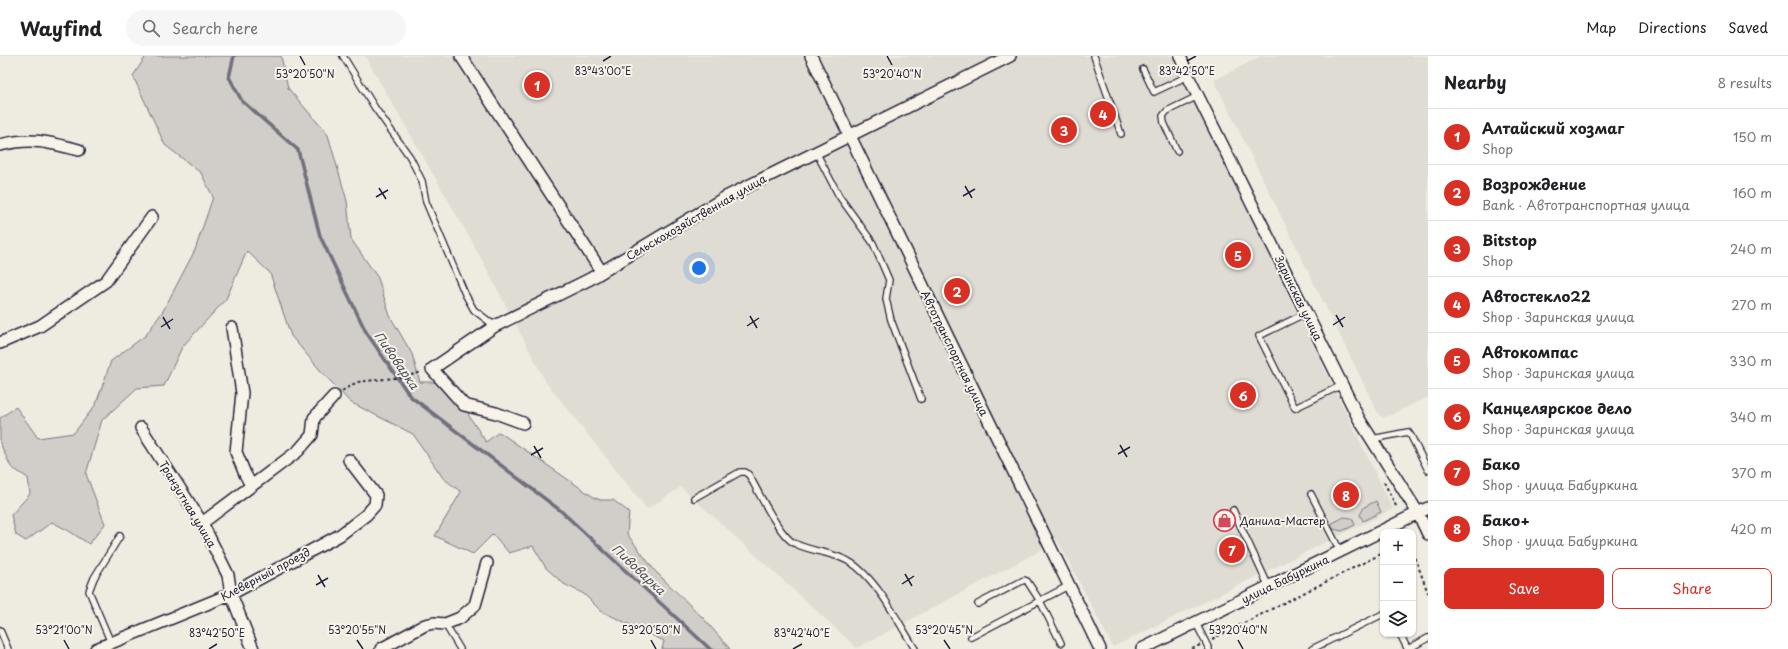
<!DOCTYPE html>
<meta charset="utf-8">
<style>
:root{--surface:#fff;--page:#f6f6f6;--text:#202124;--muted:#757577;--line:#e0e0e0;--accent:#d93025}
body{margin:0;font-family:"Playpen Sans",sans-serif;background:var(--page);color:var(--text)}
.controls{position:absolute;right:12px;bottom:12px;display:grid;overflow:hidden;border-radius:8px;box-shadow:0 1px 3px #0004}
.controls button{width:36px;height:36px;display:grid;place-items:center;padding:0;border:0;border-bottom:1px solid var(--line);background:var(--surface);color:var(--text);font:20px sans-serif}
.you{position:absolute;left:699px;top:212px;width:14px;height:14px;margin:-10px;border:3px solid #fff;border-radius:50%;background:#1a73e8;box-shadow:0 0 0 6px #1a73e833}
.badge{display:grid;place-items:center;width:26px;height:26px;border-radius:50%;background:var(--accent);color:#fff;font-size:13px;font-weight:700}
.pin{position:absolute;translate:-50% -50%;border:2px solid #fff;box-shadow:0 1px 4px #0006}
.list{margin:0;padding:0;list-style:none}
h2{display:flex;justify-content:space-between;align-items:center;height:52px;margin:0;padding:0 16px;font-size:17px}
h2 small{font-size:13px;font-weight:400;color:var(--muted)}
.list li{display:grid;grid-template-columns:26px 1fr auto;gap:12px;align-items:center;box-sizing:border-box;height:56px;padding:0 16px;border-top:1px solid var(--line)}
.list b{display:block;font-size:15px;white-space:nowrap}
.list p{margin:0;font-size:13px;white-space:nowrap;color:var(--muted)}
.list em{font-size:13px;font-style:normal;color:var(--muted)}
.actions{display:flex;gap:8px;padding:12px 16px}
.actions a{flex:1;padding:9px 0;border:1px solid var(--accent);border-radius:8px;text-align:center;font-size:14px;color:var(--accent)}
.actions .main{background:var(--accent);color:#fff}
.icon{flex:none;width:22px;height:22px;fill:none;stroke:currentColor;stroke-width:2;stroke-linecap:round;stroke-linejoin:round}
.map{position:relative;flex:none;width:1428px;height:593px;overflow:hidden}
header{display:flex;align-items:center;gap:24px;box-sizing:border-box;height:56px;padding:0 20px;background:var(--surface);border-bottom:1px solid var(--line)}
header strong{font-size:19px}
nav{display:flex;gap:22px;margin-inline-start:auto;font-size:14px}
.search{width:280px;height:36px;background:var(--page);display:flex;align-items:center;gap:10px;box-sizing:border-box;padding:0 14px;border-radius:22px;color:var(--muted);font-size:15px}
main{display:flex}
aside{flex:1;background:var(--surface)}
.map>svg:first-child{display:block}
.built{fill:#dfdcd4}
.green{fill:#d1cdc9;stroke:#7a7882}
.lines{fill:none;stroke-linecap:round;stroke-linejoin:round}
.stream{stroke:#716f7b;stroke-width:3.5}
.service-casing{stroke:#22223b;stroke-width:8}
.minor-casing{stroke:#22223b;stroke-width:14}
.path{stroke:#22223b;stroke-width:2;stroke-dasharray:3 3;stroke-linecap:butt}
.service{stroke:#f7f3e8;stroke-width:5.5}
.minor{stroke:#f7f3e8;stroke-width:11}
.ticks{fill:none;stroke:#22223b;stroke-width:1.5}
.labels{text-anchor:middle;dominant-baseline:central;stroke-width:4;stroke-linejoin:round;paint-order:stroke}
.street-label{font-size:11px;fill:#22223b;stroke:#f7f3e8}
.poi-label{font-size:11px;fill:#22223b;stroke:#f7f3e8;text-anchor:start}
.water-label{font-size:12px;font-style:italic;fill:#504f60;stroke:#f7f3e8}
.ticks-label{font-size:10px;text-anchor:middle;fill:#22223b;stroke:#f7f3e8;stroke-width:4;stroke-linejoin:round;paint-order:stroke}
</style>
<header>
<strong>Wayfind</strong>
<div class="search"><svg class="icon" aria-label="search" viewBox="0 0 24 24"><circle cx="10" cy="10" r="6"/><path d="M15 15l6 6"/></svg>Search here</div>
<nav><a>Map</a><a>Directions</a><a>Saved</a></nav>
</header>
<main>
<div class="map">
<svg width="1428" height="593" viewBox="0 0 1428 593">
<rect width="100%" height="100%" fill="#eeebe1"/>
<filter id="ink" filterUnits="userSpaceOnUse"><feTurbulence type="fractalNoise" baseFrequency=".025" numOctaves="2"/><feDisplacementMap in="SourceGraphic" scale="8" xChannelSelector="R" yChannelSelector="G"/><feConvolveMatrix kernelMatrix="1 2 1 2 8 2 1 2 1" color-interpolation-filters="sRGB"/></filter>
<g filter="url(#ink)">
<!-- built -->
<path class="built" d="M365,0H1172L1393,453L1113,591L1058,485L857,592L681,431L647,453L546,326L474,189Z
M1262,0H1428V341L1384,362L1379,359L1214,24Z"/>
<!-- green -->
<path class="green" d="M146,0H281L288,32L328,79L347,145L351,183L378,222L390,260L412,298L420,326H434L465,340L469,360L486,386L499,376L595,442L601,444H613L629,456L627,478L655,515L704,563L730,593H662L664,585L601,555L584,538L564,528L546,512L533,490L509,497L493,478L473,498L435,480L461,436L443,422L413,378L350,346L320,314L291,280L270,217L247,195L226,243L182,291L164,330L137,332L102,364L86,418L105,468L89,488L69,475L52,466L26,485L16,479L11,459L30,438L28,422L11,411L0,387V362L16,351L38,382L74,377L96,348L111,305L146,279L163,255L195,194L213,141L201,117L165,89L133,20Z
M1376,445L1381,456L1363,465L1360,459L1364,451Z
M1344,461L1352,462L1355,469L1342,475L1333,473L1331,468Z"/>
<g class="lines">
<!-- stream -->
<path class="stream" d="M234,0L229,21L242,45L298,94L320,180L366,276L410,340L561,455L710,593"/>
<defs>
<path id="service" d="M343,0L375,52L410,101L422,125L426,146L465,238L474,254L495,270
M1094,0L1121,78
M1143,13L1154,36L1188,20
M1177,95L1164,67L1163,60L1167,55L1198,40
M816,96L839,140L873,187L889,224L886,243L891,264L921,343
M1306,257L1259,280L1295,352L1342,329
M1372,383L1408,376L1411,380L1428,414
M1311,438L1340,495
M694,442L740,416H745L749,419C758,435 779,479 794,487C813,497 839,496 857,511C882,532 898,566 915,593
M1233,454L1269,531
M978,548L1024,524L1027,525L1040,545L1061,587
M1196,567L1209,593
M445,568L460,593
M0,574L8,593
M1400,578L1407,592
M971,581L1068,530
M111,587L89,535L94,522L120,480
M1312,593L1383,558
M1408,593L1428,582"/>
<path id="minor" d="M461,0L601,215
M811,0L1100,593
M1180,0L1188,20L1359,363L1418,457L1428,478
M0,89C31,81 49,86 79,94
M232,272L242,337L236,396L245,418L251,429
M0,287L40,270L106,225L152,161
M523,367L496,357L464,349L432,313L495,270L590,223L726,141L1010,0
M141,372L202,467L228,519L231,538L253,593
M202,467L298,395L312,379L314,362L334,340
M96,593L231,538L340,479L366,459L375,449L376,439L349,404
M381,593L425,569L434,567L445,568L460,562L475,549L487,507
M1142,593L1428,452"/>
</defs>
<!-- service casing -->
<use href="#service" class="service-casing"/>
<!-- minor casing -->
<use href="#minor" class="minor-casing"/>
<!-- path -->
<path class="path" d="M342,335L357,326L404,321L422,316
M1384,426L1397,452
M1413,496L1428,537
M1212,583L1383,497
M1192,593L1200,589"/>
<!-- service -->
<use href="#service" class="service"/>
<!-- minor -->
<use href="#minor" class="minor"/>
</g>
</g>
<!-- ticks -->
<path class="ticks" d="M300,0L305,9M887,0L892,9M603,5L611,0M1187,5L1196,0M965,130L972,142M379,132L386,143M963,140L975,133M376,141L388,134M1336,259L1343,271M750,260L757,272M163,261L170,273M1333,269L1345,261M747,270L759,262M161,271L173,263M1120,389L1127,401M534,390L541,402M1118,398L1130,391M531,399L543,392M905,518L912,530M318,519L325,531M902,528L914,520M316,529L328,522M64,584L69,593M357,584L363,593M651,584L656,593M944,584L950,593M1238,584L1243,593M209,593L217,588M793,593L802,588"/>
<!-- icons -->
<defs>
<symbol id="shop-ring" viewBox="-11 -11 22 22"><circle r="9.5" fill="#f7f3e8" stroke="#d1495b" stroke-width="1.5"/><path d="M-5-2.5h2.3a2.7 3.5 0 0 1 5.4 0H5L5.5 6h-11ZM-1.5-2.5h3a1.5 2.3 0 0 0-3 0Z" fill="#d1495b"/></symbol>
</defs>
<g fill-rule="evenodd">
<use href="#shop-ring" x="1212" y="452" width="25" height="25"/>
</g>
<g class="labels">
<!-- street labels -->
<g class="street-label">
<text transform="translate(696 161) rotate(-30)">Сельскохозяйственная улица</text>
<text transform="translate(1299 242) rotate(64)">Заринская улица</text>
<text transform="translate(955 297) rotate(64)">Автотранспортная улица</text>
<text transform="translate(188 448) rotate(59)">Транзитная улица</text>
<text transform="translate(265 518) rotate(-28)">Клеверный проезд</text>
<text transform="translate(1285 523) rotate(-26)">улица Бабуркина</text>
</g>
<!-- poi labels -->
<g class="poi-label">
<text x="1240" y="464">Данила-Мастер</text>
</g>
<!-- water labels -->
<g class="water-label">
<text transform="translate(397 304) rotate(55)">Пивоварка</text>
<text transform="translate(639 513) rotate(43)">Пивоварка</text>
</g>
</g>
<g class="ticks-label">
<text x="1187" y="19">83°42'50"E</text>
<text x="603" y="19">83°43'00"E</text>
<text x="305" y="22">53°20'50"N</text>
<text x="892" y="22">53°20'40"N</text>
<text x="64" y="578">53°21'00"N</text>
<text x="357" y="578">53°20'55"N</text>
<text x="651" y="578">53°20'50"N</text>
<text x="944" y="578">53°20'45"N</text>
<text x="1238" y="578">53°20'40"N</text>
<text x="217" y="581">83°42'50"E</text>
<text x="802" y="581">83°42'40"E</text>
</g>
</svg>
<div class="controls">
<button>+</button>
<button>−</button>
<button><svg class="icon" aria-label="layers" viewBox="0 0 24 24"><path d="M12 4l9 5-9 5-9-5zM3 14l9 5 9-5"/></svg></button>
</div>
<div class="you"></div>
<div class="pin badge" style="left:537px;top:29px">1</div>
<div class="pin badge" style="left:957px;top:235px">2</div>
<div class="pin badge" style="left:1064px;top:74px">3</div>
<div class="pin badge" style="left:1103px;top:58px">4</div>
<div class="pin badge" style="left:1238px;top:199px">5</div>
<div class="pin badge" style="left:1243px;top:339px">6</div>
<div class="pin badge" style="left:1232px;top:494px">7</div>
<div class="pin badge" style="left:1346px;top:439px">8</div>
</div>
<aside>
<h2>Nearby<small>8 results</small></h2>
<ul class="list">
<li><span class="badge">1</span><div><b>Алтайский хозмаг</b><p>Shop</p></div><em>150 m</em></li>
<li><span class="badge">2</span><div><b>Возрождение</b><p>Bank · Автотранспортная улица</p></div><em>160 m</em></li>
<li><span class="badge">3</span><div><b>Bitstop</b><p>Shop</p></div><em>240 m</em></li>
<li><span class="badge">4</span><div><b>Автостекло22</b><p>Shop · Заринская улица</p></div><em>270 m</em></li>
<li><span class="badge">5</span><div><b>Автокомпас</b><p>Shop · Заринская улица</p></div><em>330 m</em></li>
<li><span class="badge">6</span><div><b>Канцелярское дело</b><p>Shop · Заринская улица</p></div><em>340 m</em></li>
<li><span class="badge">7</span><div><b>Бако</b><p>Shop · улица Бабуркина</p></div><em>370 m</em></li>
<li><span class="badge">8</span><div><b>Бако+</b><p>Shop · улица Бабуркина</p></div><em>420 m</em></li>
</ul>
<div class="actions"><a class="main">Save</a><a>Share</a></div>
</aside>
</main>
